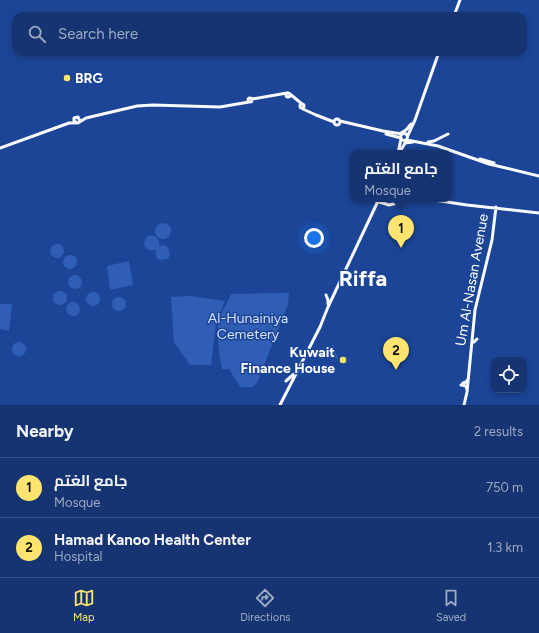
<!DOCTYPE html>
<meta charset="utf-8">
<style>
:root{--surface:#153471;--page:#1e3c76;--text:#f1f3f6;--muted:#9daac3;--line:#344f84;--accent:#ffe46f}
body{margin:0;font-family:Figtree,Cairo,sans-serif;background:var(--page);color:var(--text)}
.controls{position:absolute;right:12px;bottom:12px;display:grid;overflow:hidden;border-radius:8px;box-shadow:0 2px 6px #0003}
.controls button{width:36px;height:36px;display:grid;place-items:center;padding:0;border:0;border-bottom:1px solid var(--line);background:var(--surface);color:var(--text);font:20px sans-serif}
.you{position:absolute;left:314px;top:238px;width:14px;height:14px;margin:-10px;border:3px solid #fff;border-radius:50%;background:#1a73e8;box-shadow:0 0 0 6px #1a73e833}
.badge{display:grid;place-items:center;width:26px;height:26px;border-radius:50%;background:var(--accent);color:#111;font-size:13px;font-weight:700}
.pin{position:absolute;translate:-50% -33px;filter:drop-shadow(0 1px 2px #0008)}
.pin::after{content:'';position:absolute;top:21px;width:14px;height:12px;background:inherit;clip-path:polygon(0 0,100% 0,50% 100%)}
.popup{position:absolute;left:350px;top:150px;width:102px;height:52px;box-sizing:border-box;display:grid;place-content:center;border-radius:8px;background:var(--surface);filter:drop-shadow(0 1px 3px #0005);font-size:13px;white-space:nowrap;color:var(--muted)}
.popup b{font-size:15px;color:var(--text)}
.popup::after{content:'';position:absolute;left:50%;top:100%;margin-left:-8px;border:8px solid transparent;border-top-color:var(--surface)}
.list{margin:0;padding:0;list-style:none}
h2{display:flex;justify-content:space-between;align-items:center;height:52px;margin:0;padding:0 16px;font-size:17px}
h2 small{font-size:13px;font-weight:400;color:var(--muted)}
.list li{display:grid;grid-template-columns:26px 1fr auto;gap:12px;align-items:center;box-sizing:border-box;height:60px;padding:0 16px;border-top:1px solid var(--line)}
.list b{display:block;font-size:15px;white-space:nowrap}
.list p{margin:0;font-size:13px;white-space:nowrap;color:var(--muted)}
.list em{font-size:13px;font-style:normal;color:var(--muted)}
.icon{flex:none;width:22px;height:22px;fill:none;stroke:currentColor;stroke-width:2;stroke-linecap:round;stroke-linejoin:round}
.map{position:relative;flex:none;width:539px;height:405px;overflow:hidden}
.search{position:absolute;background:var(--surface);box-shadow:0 2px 6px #0003;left:12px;right:12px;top:12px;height:44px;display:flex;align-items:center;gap:10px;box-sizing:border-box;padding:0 14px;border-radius:12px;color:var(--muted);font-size:15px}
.sheet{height:172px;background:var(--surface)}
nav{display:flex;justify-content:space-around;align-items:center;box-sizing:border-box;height:56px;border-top:1px solid var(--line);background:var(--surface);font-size:11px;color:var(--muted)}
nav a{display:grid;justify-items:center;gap:2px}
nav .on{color:var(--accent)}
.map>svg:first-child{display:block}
.green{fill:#305eb4}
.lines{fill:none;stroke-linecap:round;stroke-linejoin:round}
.major{stroke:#f9faff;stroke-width:3}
.poi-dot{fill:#ffe46f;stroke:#1c4597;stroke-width:1.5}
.labels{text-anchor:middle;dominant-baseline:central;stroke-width:3;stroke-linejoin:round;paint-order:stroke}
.poi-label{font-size:14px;font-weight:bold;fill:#fff;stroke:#1c4597;text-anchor:start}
.street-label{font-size:14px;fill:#fff;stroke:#1c4597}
.park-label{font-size:14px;fill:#d7e3fb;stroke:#1c4597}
.town-label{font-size:22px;font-weight:bold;fill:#fff;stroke:#1c4597}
</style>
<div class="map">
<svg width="539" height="405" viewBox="0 0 539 405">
<rect width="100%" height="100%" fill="#1c4597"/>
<!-- green -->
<path class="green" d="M155 231a8 8 0 1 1 16 0a8 8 0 1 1-16 0Z
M148,236C156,234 160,239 159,246L164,245L168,247L170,254L168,259L160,260L156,257V250H149L145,247L144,242Z
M50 251a7 7 0 1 1 14 0a7 7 0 1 1-14 0Z
M63 262a7 7 0 1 1 14 0a7 7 0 1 1-14 0Z
M129,261L133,285L110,290L107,266Z
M68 282a7 7 0 1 1 14 0a7 7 0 1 1-14 0Z
M53 298a7 7 0 1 1 14 0a7 7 0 1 1-14 0Z
M86 299a7 7 0 1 1 14 0a7 7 0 1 1-14 0Z
M289,293L288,304L257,383L252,387H240L229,369H222C219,351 215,335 220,317C223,309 228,302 231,294Z
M191,296L225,301L216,324L211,365H190L174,342L171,297Z
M112 304a7 7 0 1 1 14 0a7 7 0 1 1-14 0Z
M66 309a7 7 0 1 1 14 0a7 7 0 1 1-14 0Z
M0,304H12L9,331L0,329Z
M12 349a7 7 0 1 1 14 0a7 7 0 1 1-14 0Z
M333,344V345L338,359L327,354Z"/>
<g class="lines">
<!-- major -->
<path class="major" d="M454,16L460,0
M286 95a2 2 0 1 1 4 0a2 2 0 1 1-4 0Z
M290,94L302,104
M248 100a2 2 0 1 1 4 0a2 2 0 1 1-4 0Z
M252,99L287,93
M300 106a2 2 0 1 1 4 0a2 2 0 1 1-4 0Z
M303,109L316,115L334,122
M334 122a3 3 0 1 1 6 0a3 3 0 1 1-6 0Z
M80,121L78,117L74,118V121L78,123L86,118L137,106L153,105L220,107L249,102
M340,121L383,131L402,134
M401,133L406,130L411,124
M400.5 137a3.5 3.5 0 1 1 7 0a3.5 3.5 0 1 1-7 0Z
M386,134L401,138
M408,135L415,120L439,52
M407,140L438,146L489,164L539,176
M428,142L434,141L448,134
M0,148L69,123H76
M401,150L405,143L413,142
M398,153L401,139
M480,159L494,163
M427,199L467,205L539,213
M376,201L389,205L414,199
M326,295L328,300V304
M474,342L477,339
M286,381L294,374
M463,383L466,382L468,379
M461,385L466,386L467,390
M280,405L320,327L328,307L379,199
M464,405L467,392L475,310L492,240L496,207"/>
</g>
<!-- markers -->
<g class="poi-dot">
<circle cx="67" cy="78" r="4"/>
<circle cx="343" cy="360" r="4"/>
</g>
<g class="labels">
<!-- poi labels -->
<g class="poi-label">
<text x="75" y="78">BRG</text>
<text x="335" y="352" text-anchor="end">Kuwait<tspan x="335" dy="16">Finance House</tspan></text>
</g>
<!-- street labels -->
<g class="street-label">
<text transform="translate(472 280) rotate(-80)">Um Al-Nasan Avenue</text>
</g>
<!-- park labels -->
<g class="park-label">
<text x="248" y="318">Al-Hunainiya<tspan x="248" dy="16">Cemetery</tspan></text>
</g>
<!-- town labels -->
<g class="town-label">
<text x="363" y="278">Riffa</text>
</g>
</g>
</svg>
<div class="controls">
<button><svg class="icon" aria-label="locate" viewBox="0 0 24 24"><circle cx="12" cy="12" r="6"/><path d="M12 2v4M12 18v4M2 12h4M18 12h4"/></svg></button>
</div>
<div class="you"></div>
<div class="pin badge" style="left:401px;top:248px">1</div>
<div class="popup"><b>جامع الغتم</b>Mosque</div>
<div class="pin badge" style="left:396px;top:370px">2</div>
<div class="search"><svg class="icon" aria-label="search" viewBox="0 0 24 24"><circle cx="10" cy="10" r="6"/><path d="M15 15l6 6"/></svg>Search here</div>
</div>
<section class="sheet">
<h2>Nearby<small>2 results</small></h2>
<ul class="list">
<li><span class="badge">1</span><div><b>جامع الغتم</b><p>Mosque</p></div><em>750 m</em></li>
<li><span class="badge">2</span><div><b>Hamad Kanoo Health Center</b><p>Hospital</p></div><em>1.3 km</em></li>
</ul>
</section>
<nav>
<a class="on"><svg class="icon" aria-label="map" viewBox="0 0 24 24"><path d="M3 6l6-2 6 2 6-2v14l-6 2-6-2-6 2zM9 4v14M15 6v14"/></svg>Map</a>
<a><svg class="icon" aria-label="directions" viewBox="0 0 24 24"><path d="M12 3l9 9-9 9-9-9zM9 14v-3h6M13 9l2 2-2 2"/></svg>Directions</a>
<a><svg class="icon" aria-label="saved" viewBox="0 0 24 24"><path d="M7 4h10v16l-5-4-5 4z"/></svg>Saved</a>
</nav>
